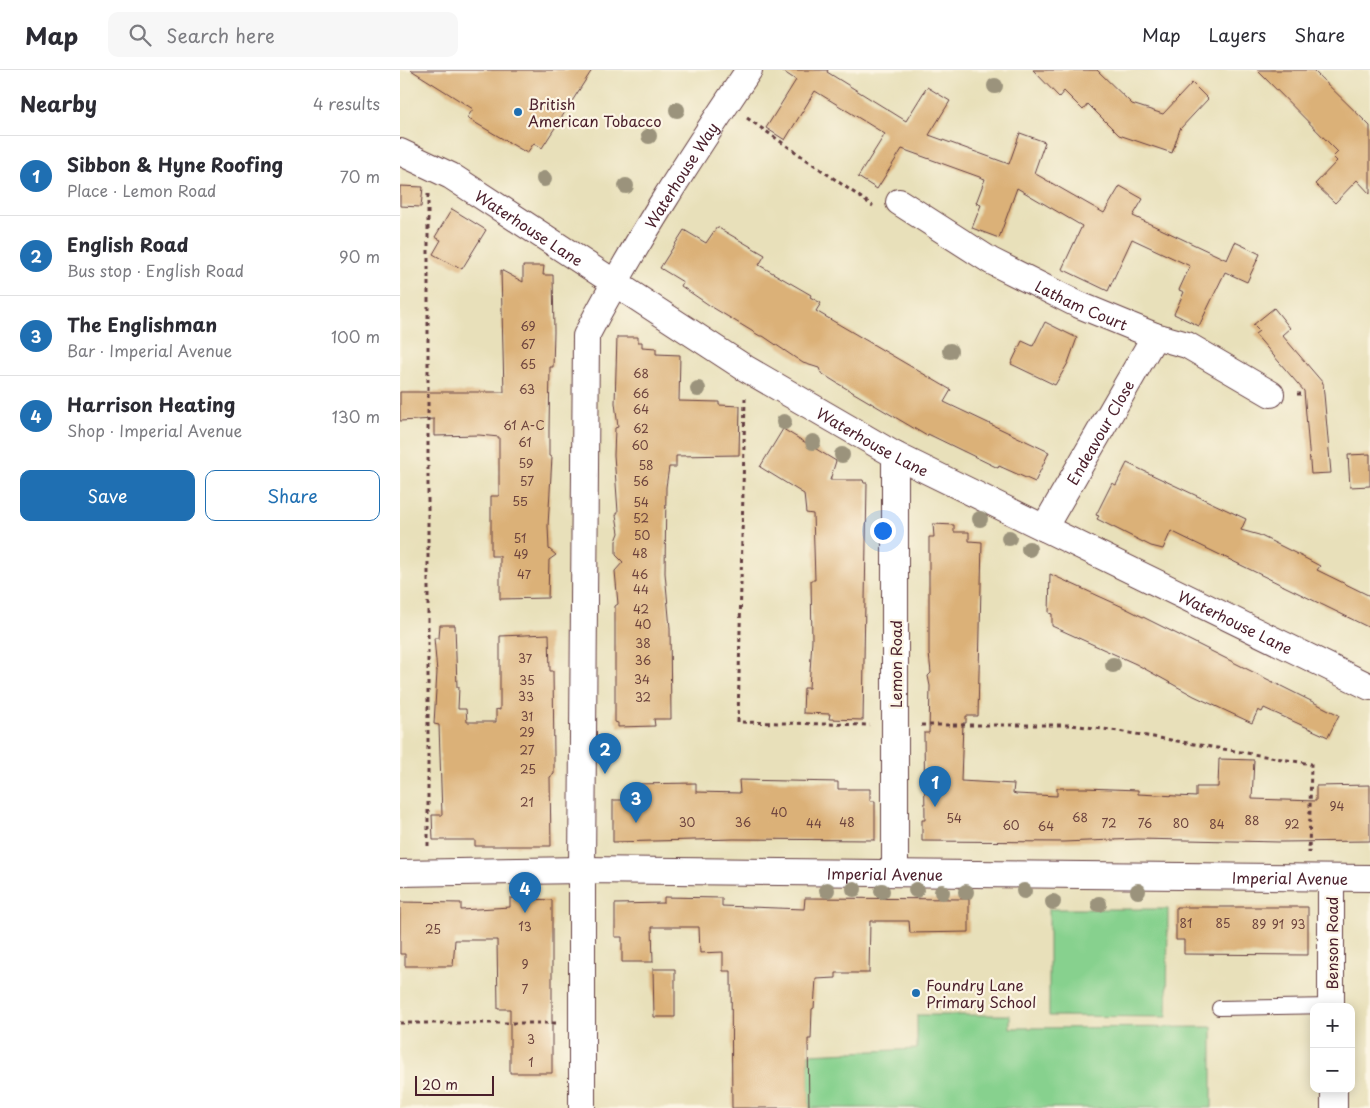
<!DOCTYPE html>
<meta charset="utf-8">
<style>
:root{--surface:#fff;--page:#f7f7f7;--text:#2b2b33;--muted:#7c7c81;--line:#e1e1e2;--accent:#1f6fb2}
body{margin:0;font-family:"Playpen Sans",sans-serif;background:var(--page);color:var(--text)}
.controls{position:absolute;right:15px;bottom:15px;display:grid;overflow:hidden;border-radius:10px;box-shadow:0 2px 12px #0003}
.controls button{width:45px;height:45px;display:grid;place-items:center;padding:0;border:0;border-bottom:1px solid var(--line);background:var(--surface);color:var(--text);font:25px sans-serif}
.scale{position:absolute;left:15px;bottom:12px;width:79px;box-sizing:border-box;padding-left:5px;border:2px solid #4a1f2b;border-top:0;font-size:14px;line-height:18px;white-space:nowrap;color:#4a1f2b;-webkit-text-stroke:4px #fcf5e5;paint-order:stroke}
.you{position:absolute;left:482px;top:460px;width:18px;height:18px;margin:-12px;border:4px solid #fff;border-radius:50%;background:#1a73e8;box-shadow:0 0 0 8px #1a73e833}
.badge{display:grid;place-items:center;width:32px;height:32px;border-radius:50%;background:var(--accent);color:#fff;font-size:16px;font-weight:700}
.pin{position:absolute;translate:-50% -41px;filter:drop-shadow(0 1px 2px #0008)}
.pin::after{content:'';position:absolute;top:26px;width:18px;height:15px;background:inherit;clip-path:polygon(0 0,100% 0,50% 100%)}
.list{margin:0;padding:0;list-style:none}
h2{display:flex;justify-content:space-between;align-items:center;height:65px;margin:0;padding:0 20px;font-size:21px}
h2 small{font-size:16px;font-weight:400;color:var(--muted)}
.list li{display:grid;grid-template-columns:32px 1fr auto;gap:15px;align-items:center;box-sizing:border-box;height:80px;padding:0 20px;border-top:1px solid var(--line)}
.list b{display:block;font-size:19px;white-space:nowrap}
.list p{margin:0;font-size:16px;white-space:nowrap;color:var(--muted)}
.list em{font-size:16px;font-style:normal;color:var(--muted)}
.actions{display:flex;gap:10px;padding:15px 20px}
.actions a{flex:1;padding:11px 0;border:1px solid var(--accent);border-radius:10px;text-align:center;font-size:18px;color:var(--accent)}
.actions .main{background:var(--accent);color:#fff}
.icon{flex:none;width:28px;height:28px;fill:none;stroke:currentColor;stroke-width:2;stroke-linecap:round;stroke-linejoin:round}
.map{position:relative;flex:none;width:970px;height:1038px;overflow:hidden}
header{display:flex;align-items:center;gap:30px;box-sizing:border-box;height:70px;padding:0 25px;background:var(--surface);border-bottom:1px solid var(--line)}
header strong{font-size:24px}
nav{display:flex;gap:28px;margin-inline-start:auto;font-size:18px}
.search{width:350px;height:45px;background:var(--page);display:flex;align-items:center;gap:12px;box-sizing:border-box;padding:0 18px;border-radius:10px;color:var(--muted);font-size:19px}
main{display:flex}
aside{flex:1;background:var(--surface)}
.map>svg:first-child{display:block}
.green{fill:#87d18e;stroke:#68785c}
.building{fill:#dbb178}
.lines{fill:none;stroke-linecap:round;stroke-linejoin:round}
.service-casing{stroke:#623c40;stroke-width:16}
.minor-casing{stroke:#623c40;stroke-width:28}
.path{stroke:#623c40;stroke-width:3;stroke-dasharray:4 4;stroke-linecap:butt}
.service{stroke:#fff;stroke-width:14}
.minor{stroke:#fff;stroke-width:26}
.tree{fill:#9b937c}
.poi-dot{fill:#1f6fb2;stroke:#fcf5e5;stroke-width:2}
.labels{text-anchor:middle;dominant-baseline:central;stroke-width:4.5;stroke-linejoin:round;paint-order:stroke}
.number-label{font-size:12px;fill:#6e443e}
.poi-label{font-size:15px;fill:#4a1f2b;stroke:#fcf5e5;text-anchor:start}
.street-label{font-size:15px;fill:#4a1f2b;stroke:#fcf5e5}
</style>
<header>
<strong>Map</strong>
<div class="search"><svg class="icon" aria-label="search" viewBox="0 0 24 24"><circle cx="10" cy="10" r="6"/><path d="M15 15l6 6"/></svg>Search here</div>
<nav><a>Map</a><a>Layers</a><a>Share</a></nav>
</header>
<main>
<aside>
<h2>Nearby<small>4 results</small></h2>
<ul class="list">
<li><span class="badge">1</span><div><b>Sibbon &amp; Hyne Roofing</b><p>Place · Lemon Road</p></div><em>70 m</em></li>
<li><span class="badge">2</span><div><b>English Road</b><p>Bus stop · English Road</p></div><em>90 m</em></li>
<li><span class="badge">3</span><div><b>The Englishman</b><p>Bar · Imperial Avenue</p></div><em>100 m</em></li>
<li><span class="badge">4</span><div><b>Harrison Heating</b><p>Shop · Imperial Avenue</p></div><em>130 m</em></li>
</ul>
<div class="actions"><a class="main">Save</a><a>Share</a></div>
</aside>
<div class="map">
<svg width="970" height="1038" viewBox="0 0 970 1038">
<rect width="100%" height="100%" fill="#fcf5e5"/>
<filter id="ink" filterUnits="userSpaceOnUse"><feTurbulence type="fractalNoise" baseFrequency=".02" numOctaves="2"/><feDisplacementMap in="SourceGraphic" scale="10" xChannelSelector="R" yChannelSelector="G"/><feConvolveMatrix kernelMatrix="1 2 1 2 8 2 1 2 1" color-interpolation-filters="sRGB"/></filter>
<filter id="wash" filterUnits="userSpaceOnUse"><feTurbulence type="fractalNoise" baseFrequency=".0096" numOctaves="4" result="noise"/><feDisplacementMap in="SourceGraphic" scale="20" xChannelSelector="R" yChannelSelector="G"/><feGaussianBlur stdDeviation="1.12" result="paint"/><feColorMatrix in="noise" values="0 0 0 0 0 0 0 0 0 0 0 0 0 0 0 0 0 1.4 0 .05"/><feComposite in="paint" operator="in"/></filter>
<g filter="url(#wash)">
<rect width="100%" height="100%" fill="#e8e0ba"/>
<!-- green -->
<path class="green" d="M649,839H768L767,947L649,946Z
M517,945H610V958L812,957V1038H409L408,984L517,979Z"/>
<g id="blocks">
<!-- building -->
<path class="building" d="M11,0H192L142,78L134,73L127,83L67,48L73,39Z
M381,0H428L427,2L506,51L527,17L550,31L529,65L609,94L620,63L645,72L634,103L704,143L720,116L743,129L733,146L827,190L835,172L860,184L847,212L825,202L799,256L774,244L784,222L779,220L790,196L732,169L708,221L662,199L682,156L617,118L599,168L572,158L581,135L576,133L585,109L502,79L477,119L458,107L485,64L415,21L385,70L366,58L396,10Z
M633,0H697L732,34L763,44L792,13L808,29L780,59L772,83L719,65L688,34L683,40L664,21L659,27Z
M857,0H913L970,56V124L957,110L935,133L915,114L937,91L933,87L938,82Z
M0,116L23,117L21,137L0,136Z
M52,139L86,160L62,199L55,195L54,196L33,184L41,170L35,167Z
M317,157L365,185L359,195L411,225L410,227L421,233L416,241L551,320L544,332L649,382L635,412L599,396L598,398L528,364L527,366L437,313L421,303L419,298L403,293L363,266H360L312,237L281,216L283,212L260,198L284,160L306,173Z
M123,196H144L143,205H153L154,262L153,297H150L149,360V386L152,387L148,456L149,479L156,485L149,490L148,528L100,529V486H91V426H99V367L79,365L34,366V349L0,351V322H104L101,200L123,212Z
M874,238L890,258L882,265L923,313L931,403L911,404L904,321L855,264L859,261L853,255Z
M645,252L677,268L668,293L655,315L611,294L622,271L633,276Z
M217,267H238V272H242V277L256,278V284L280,285L279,331L319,332V335L340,336L339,385L276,386V397H269L266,417L265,503L270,558L271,649H254L255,656L218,657V653L215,652V536L218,534L215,501L223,492L216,485V471L219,463L216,445L218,442L214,385L215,358L218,357L215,333Z
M383,359L436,391L430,410H463L464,413H467L463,650L429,649L430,644L403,643L404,618H409L412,570L411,510H415L413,444L406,443L404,424L360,397Z
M970,384V416L950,417L948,385Z
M727,393L846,449L841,460L859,465L901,486L920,496L917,500L970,526V558L771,461L763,479L751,476L697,449L699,446L696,445L712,413L716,415Z
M533,454L554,455V462H569V471L582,472L578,646H566V653H563L561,711L614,714L613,723L616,724L657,726V718H685L738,720V724L796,727V717H818L819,689L854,690L852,729L916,731V716L970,715V771L880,772L738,769L663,772L522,771V750H525L524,663H529L530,616L528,606L531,603L529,583V467H534Z
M650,504L723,537L939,645L928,667L864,638L862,642L858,640L852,653L794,626L736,594L652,556V544L649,543Z
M40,555H55L57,617H59L58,639H66L67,652H96V639L100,640V566L149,564L150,601H153L154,687V704L150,707L151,776H75V770H33L32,745H42L39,655L34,654L37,602L34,568H39Z
M339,710L438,712V719H470V731H475V770L334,769L213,772V730H232V714L296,713V722L340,723Z
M264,827L322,828V836L404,839L405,828L569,829V862L510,863L509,851H470L469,903H436V908L416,909L414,938L412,939L411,969H408L409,1038H332L331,901H323V882L300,883L299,857H252L253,892H222V867H215V834L264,833Z
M110,828L152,830V1003H110V939H98L97,870H55L53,896H5V884H0V832L61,833V840L110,837Z
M776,837H908V885L784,884V870H776Z
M253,899H275V947H254Z"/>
</g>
</g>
<g filter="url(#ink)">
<use href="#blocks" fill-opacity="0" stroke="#623c40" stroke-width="1"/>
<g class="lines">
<defs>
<path id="service" d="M819,938L931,936"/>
<g id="minor">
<path id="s1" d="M0,82L51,106L345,298L495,385L970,617"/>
<path id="s2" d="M499,132L591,191L677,234L755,266L787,275L871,324"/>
<path d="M495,385V803"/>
<path id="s3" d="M644,458L755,266"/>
<path id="s4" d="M0,803L182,800L970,808"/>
<path d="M931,808V937"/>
<path d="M934,1019V1038"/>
<path id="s5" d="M182,1038V800L186,266C234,174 291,86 349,0"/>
</g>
</defs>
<!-- service casing -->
<use href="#service" class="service-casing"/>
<!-- minor casing -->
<use href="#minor" class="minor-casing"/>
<!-- path -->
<path class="path" d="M347,48L473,136
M28,124V778
M897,324H904
M345,328L338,652L470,655
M521,655H671L718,661L911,694L909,783
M0,953H156"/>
<!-- service -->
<use href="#service" class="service"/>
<!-- minor -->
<use href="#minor" class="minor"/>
</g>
<!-- trees -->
<g class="tree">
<circle cx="595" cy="16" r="8"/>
<circle cx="277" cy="40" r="8"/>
<circle cx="249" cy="66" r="8"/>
<circle cx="144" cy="109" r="8"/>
<circle cx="226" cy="116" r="8"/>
<circle cx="550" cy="281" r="8"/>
<circle cx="298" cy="319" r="8"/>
<circle cx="384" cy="352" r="8"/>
<circle cx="413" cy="372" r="8"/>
<circle cx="442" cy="385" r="8"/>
<circle cx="580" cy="449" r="8"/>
<circle cx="609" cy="468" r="8"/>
<circle cx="629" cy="479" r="8"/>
<circle cx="713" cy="595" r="8"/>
<circle cx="454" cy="819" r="8"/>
<circle cx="427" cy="820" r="8"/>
<circle cx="516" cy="820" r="8"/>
<circle cx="482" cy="821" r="8"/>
<circle cx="624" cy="821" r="8"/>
<circle cx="738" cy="821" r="8"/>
<circle cx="542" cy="822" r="8"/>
<circle cx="566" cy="822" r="8"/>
<circle cx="653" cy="832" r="8"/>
<circle cx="699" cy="834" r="8"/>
</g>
</g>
<!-- markers -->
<g class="poi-dot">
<circle cx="118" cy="42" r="5"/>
<circle cx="516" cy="923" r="5"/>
</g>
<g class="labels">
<!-- number labels -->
<g class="number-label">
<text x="128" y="256">69</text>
<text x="128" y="274">67</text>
<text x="128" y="294">65</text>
<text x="241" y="303">68</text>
<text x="127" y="319">63</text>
<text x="241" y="323">66</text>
<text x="241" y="339">64</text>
<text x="124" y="355">61 A-C</text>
<text x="241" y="358">62</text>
<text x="125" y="372">61</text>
<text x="240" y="375">60</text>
<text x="126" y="393">59</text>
<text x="246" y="395">58</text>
<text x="127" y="411">57</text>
<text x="241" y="411">56</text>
<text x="120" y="431">55</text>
<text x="241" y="432">54</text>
<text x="241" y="448">52</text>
<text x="242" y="465">50</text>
<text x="120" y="468">51</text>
<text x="240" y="483">48</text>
<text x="121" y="484">49</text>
<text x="124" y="504">47</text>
<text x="240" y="504">46</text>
<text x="241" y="519">44</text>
<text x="241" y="539">42</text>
<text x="243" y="554">40</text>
<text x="243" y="573">38</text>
<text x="125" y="588">37</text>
<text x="243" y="590">36</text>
<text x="242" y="609">34</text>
<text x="127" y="610">35</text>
<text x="126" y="626">33</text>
<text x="243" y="627">32</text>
<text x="127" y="646">31</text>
<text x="127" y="662">29</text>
<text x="127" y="680">27</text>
<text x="128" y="699">25</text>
<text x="127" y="732">21</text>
<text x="937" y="736">94</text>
<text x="379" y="742">40</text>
<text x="680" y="747">68</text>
<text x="554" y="748">54</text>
<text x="852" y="750">88</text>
<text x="287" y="752">30</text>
<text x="343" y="752">36</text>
<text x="447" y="752">48</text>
<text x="414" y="753">44</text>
<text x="709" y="753">72</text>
<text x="745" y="753">76</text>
<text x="781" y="753">80</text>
<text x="817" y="754">84</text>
<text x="892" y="754">92</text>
<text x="611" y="755">60</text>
<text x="646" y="756">64</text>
<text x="786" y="853">81</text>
<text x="823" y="853">85</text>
<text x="859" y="854">89</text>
<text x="878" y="854">91</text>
<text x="898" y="854">93</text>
<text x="125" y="856">13</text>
<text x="33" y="859">25</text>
<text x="125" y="894">9</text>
<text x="125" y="919">7</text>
<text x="131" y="969">3</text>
<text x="131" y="992">1</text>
</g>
<!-- poi labels -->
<g class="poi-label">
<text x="128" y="33">British<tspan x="128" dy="17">American Tobacco</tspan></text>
<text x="526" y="914">Foundry Lane<tspan x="526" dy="17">Primary School</tspan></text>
</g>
<!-- street labels -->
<g class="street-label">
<text stroke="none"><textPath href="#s5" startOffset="959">Waterhouse Way</textPath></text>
<text stroke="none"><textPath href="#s1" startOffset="150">Waterhouse Lane</textPath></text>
<text stroke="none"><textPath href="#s2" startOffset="210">Latham Court</textPath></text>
<text stroke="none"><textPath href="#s3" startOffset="111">Endeavour Close</textPath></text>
<text stroke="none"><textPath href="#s1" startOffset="555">Waterhouse Lane</textPath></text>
<text stroke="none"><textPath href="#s1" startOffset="960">Waterhouse Lane</textPath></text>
<text transform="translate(495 594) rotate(-90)">Lemon Road</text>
<text stroke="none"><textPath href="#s4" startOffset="485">Imperial Avenue</textPath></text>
<text stroke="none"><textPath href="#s4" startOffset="890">Imperial Avenue</textPath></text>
<text transform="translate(931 873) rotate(-90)">Benson Road</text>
</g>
</g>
</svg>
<div class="controls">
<button>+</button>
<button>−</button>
</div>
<div class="scale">20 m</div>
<div class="you"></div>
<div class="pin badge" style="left:535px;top:737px">1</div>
<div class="pin badge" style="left:205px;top:704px">2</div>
<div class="pin badge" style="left:236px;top:753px">3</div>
<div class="pin badge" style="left:125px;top:843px">4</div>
</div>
</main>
